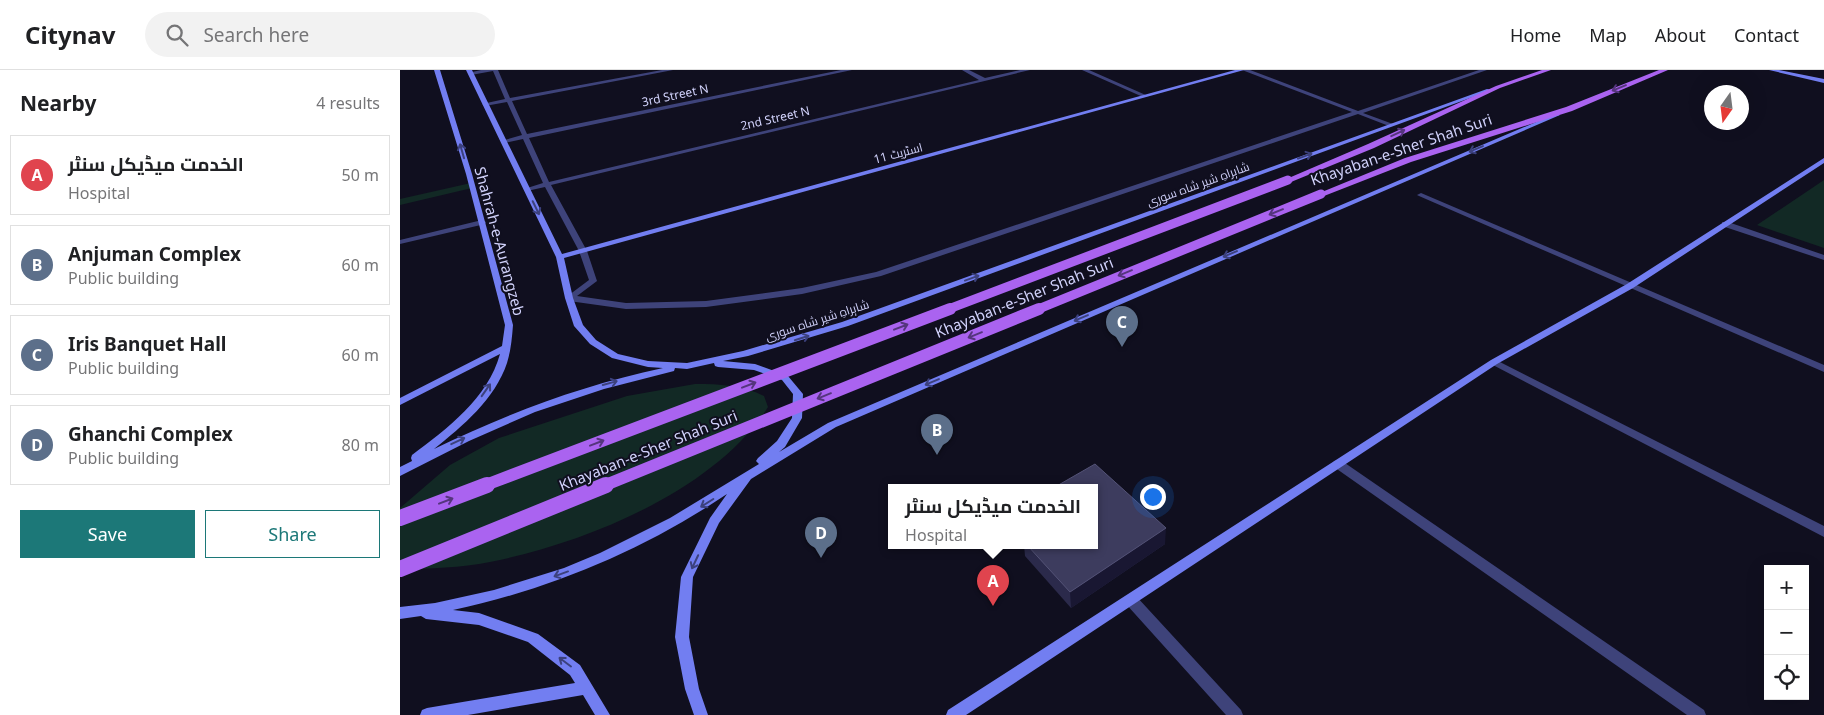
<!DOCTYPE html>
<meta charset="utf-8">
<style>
:root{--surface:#fff;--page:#f2f2f2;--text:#202124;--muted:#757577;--line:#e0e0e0;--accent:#1c7878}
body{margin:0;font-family:"Noto Sans",Cairo,sans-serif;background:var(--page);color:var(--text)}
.controls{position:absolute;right:15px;bottom:15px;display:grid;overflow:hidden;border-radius:0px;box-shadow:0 5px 20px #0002}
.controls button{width:45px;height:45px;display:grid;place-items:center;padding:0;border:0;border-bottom:1px solid var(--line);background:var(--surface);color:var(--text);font:25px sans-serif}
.compass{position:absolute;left:1304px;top:15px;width:45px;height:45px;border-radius:50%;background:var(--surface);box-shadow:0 5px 20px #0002;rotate:194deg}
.you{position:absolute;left:752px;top:426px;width:18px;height:18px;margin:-12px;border:4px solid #fff;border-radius:50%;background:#1a73e8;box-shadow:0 0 0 8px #1a73e833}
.badge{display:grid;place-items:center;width:32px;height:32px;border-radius:50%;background:var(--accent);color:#fff;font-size:16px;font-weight:700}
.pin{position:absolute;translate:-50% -41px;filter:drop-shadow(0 1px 2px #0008)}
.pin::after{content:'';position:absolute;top:26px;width:18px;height:15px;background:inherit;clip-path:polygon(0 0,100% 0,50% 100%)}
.popup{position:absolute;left:488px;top:414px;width:210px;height:65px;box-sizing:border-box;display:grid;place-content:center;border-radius:0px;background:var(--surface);filter:drop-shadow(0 1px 4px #0005);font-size:16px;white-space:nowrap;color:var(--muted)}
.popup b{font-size:19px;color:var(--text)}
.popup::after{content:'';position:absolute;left:50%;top:100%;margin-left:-10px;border:10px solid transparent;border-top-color:var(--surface)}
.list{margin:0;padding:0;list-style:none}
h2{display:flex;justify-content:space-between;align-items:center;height:65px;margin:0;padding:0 20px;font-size:21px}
h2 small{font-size:16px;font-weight:400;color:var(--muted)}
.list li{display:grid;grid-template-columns:32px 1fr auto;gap:15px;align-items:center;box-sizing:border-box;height:80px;margin:0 10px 10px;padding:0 10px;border:1px solid var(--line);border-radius:0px}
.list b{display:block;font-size:19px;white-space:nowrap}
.list p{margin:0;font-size:16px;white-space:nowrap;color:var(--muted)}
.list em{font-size:16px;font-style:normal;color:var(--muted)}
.actions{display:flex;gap:10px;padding:15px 20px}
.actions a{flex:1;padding:11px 0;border:1px solid var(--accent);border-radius:0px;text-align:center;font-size:18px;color:var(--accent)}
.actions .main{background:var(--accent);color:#fff}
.icon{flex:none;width:28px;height:28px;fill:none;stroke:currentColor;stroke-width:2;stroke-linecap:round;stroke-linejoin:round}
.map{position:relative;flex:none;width:1424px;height:645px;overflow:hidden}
header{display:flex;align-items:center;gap:30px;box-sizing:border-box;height:70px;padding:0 25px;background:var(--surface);border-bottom:1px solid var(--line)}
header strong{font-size:24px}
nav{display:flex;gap:28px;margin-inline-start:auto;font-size:18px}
.search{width:350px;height:45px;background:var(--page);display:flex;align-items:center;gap:12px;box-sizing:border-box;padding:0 18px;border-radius:28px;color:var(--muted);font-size:19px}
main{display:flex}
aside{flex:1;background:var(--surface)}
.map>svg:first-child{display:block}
.green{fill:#122925}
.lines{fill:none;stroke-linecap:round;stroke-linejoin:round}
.street{fill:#3e437a;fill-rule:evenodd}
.secondary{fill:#727ef1;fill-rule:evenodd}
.primary{fill:#aa63f0;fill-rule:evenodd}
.primary-bridge-far2{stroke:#aa63f0;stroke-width:9}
.primary-bridge-far1{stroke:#aa63f0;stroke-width:12}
.primary-bridge{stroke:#aa63f0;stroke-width:16}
.wall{fill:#2b2a4b}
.shaded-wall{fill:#191732}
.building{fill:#3d3c5e;stroke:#545377}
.oneway{stroke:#55357d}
.oneway2{stroke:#3c417d}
.labels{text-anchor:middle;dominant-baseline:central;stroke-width:4;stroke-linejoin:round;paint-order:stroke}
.far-street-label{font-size:12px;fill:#d1d2fb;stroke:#100f1f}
.street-label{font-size:15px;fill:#d1d2fb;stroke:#100f1f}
</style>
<header>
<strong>Citynav</strong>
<div class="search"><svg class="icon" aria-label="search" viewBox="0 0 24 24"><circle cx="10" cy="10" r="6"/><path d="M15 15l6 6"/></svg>Search here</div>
<nav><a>Home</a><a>Map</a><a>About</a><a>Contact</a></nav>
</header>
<main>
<aside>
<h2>Nearby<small>4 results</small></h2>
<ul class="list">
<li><span class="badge" style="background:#e0444e">A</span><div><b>الخدمت میڈیکل سنٹر</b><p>Hospital</p></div><em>50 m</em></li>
<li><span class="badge" style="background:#5c6f8a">B</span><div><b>Anjuman Complex</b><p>Public building</p></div><em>60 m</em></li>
<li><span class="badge" style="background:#5c6f8a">C</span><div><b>Iris Banquet Hall</b><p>Public building</p></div><em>60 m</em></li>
<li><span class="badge" style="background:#5c6f8a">D</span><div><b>Ghanchi Complex</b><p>Public building</p></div><em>80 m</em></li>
</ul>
<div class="actions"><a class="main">Save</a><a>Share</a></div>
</aside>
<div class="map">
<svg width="1424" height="645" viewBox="0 0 1424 645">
<rect width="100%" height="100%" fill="#100f1f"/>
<!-- green -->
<path class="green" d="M1424,110V178L1357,155Z
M71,113L72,118L0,135V129Z
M295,314C320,314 342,315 364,326L368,337C315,421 185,473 90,492C61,498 30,498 0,500V438L50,395L99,368L227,326Z"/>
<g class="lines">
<!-- street -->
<path class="street" d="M81,0H98L110,28L262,0H273L112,31L127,64L441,0H452L129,68L149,112L579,10L562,0H569L585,8L620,0H630L151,115L187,181L197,211L177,226L226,233L306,231L402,218L476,202L952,42L842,0H850L958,41L1079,0H1087L963,43L993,54V56H989L958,44L481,206L402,224L306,237L226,239L169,231L165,228L189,210L179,181L145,117L127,121L124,119L143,113L123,69L104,73L101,71L122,65L107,32L85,36L82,34L105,29L93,1L71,5L68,3Z
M682,0H689L748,26L743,27Z
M1021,123L1424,295V302L1019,126L1017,125Z
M82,150L86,152L85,154L0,174V170Z
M1322,152H1328L1424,185V190L1322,156Z
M1094,289L1424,456V467L1091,294L1089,292Z
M938,390L942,391L1304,640L1306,645H1287L934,397L932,394L934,391Z
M731,524L736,526L841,640L843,645H826L726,534L724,530L726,526Z"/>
<!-- secondary -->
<path class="secondary" d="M34,0H40L72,104L113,255C112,268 111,280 107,293C95,329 63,356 34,379C108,343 183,315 263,298L248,297L212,288L190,274L174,256L165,228L156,187L66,0H72L162,184L835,0H844L164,188L173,228L183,255L196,270L218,284L248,291L287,293L343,281L442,252L1087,19L1092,20L448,256L348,286L323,291L355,294L388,306L403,324L402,348L385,377L379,382L428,353L1155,44L1160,45L436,357L351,409L319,453L293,507L289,567L299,619L308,645H294L285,619L275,567L281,507L310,448L327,424C244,480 151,519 53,540L79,543L138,564L180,595L210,645H195L183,625L68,645H20L22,640L27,638L175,613L170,605L128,572L79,555L26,549L21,546L0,549V537L35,533L94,520L164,498L200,483L270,448L359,394L356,391L358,388L377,371L392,348L393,324L382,310L354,300L318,297L315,296L314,293L287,299L275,298L274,301L204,319L135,342L69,371L0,406V397L12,391L11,388L12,385C47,359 88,328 100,284L0,335V328L102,276L105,255L66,104Z
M1369,0H1379L1424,9V13Z
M1424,88V93L1233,218L1097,294L566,645H546L548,640L1091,290L1227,214Z"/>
<!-- primary -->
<path class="primary" d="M1142,0H1151L1100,18L974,78L891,112L884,110L968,74L1096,16Z
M1259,0H1268L1172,41L1011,92L924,126L917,124L1005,88L1166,37Z"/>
<!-- primary-bridge-far2 -->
<path class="primary-bridge-far2" d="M546,240L888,110
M636,240L921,124"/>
<!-- primary-bridge-far1 -->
<path class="primary-bridge-far1" d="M83,416L550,239
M203,416L639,239"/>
<!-- primary-bridge -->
<path class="primary-bridge" d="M0,448L87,415
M0,499L206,415"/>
</g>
<!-- wall -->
<path class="wall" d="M765,474L671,538L625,486L624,475Z"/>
<!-- shaded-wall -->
<path class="shaded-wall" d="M766,458L765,474L671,538L670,522Z"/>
<!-- building -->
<path class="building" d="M695,394L766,458L670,522L627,475H694V417H655Z"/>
<!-- one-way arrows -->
<defs><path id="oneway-shaft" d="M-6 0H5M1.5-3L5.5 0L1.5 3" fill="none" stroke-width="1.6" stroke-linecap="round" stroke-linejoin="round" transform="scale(1.25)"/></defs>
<g class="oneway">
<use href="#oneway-shaft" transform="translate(1219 18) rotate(158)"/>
<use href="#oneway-shaft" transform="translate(998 63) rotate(-25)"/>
<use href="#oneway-shaft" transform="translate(876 142) rotate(158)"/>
<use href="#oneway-shaft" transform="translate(725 203) rotate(158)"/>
<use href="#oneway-shaft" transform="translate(501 257) rotate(-21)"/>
<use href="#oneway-shaft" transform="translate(575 265) rotate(158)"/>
<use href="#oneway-shaft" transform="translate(349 315) rotate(-21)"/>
<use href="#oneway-shaft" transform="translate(424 326) rotate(158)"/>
<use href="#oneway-shaft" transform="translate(197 373) rotate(-21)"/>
<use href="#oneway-shaft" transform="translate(46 431) rotate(-21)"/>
</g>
<g class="oneway2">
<use href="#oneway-shaft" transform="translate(1076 79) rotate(157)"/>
<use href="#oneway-shaft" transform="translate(62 81) rotate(-106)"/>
<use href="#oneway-shaft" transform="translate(905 86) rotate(-20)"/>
<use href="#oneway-shaft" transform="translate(136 138) rotate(64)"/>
<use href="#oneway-shaft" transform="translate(830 184) rotate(157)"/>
<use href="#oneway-shaft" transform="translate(572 208) rotate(-20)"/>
<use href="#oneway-shaft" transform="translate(681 248) rotate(157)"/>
<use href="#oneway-shaft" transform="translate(402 268) rotate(-18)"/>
<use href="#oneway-shaft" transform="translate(532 312) rotate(157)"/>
<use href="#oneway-shaft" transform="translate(210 313) rotate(-15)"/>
<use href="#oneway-shaft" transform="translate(86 320) rotate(-55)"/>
<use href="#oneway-shaft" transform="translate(58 371) rotate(-25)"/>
<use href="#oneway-shaft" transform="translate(307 433) rotate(148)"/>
<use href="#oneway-shaft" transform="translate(295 492) rotate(115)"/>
<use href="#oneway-shaft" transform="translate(161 504) rotate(160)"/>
<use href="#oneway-shaft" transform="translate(165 592) rotate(-143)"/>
</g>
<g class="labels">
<!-- far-street labels -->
<g class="far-street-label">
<text transform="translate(275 25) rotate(-12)">3rd Street N</text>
<text transform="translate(375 48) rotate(-13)">2nd Street N</text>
<text transform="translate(498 83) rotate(-15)">اسٹریٹ 11</text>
<text transform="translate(798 114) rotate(-20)">شاہراہِ شیر شاہ سوری</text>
<text transform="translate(417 250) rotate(-18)">شاہراہِ شیر شاہ سوری</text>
</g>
<!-- street labels -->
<g class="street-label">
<text transform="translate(1001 79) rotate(-19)">Khayaban-e-Sher Shah Suri</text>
<text transform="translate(100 171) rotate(75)">Shahrah-e-Aurangzeb</text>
<text transform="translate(624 227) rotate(-22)">Khayaban-e-Sher Shah Suri</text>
<text transform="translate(248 380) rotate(-22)">Khayaban-e-Sher Shah Suri</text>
</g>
</g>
</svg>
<div class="controls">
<button>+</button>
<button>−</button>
<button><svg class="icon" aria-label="locate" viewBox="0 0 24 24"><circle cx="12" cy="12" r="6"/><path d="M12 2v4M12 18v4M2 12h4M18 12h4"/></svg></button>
</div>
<svg class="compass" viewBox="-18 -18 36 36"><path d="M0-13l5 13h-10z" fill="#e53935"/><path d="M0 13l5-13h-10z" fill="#757577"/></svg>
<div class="you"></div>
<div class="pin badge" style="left:593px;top:536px;background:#e0444e">A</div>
<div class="popup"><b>الخدمت میڈیکل سنٹر</b>Hospital</div>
<div class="pin badge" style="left:537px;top:385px;background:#5c6f8a">B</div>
<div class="pin badge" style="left:722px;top:277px;background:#5c6f8a">C</div>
<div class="pin badge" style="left:421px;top:488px;background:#5c6f8a">D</div>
</div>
</main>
